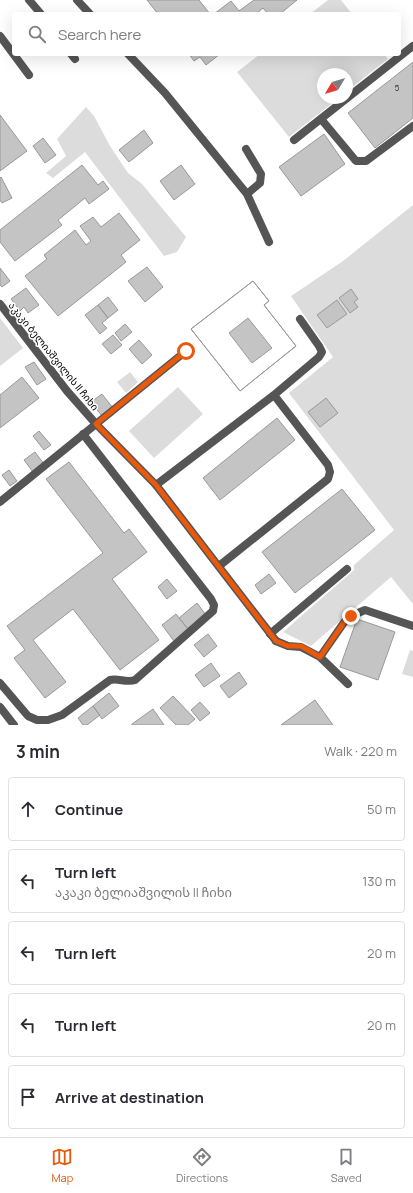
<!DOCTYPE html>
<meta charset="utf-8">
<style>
:root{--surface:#fff;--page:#f7f7f7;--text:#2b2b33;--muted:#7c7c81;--line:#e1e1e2;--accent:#ea580c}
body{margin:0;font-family:Manrope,"Noto Sans Georgian",sans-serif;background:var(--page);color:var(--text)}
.compass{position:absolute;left:317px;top:68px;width:36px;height:36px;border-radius:50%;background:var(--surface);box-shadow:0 4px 16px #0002;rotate:232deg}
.stop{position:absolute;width:12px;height:12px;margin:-9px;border:3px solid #ea580c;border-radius:50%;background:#fff}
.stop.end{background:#ea580c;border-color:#fff;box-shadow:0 1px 4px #0008}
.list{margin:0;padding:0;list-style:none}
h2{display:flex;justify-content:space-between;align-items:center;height:52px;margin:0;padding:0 16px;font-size:17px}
h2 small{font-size:13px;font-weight:400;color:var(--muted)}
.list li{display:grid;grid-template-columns:26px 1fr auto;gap:12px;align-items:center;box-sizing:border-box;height:64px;margin:0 8px 8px;padding:0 8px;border:1px solid var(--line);border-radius:4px}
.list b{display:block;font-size:15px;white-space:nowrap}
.list p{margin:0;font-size:13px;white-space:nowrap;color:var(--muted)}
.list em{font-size:13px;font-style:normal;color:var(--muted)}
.icon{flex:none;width:22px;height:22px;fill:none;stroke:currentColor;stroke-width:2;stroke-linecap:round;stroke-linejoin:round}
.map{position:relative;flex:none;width:413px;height:725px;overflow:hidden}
.search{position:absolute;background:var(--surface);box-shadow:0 4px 16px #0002;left:12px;right:12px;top:12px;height:44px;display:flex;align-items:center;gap:10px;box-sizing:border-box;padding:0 14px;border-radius:4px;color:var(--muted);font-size:15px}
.sheet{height:412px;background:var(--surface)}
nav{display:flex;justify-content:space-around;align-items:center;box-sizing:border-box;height:56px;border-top:1px solid var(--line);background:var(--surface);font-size:11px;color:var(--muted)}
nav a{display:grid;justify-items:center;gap:2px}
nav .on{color:var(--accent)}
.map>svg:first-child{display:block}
.green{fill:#dcdcdc}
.building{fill:#c4c4c4;stroke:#999;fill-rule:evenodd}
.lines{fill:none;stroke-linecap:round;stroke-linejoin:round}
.lane{stroke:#555;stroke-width:8}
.street{stroke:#555;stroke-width:8}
.route{stroke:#ea580c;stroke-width:5}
.labels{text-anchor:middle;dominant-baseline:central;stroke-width:3;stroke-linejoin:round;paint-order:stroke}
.number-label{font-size:8px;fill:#313131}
.street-label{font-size:10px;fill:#000;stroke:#fff}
</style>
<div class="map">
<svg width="413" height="725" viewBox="0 0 413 725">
<rect width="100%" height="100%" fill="#fff"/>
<!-- green -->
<path class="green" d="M328,0H341L352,14H310Z
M260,54H384L388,59L347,91V74H323V98H339L289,137L237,72Z
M86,107L94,116L110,146L128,173L142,184L186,237L177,252L164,256L85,152L53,178L46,173L66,156L57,139Z
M413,205V604L391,577L311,646L283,632L354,570V565L394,530L289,393L333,357L291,296L343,261Z
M0,318L23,348L0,366Z
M130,372L138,382L126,393L117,382Z
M178,387L203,414L154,458L129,431Z
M410,650L413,651V677L402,674Z"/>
<!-- building -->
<path class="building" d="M147,0H199L210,14H158Z
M254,0H297L280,14H268L263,8L256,14H214L231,1L239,11Z
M189,54H220L206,65L200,57L194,61Z
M413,62V118L375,148L348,113Z
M0,115L27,151L0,171Z
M144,130L153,143L129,162L119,150Z
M324,134L345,164L301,196L279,167Z
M43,138L56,155L45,163L33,146Z
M82,165L98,185L103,181L109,189L89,204L85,198L58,220L62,225L15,261L0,242V230Z
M181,165L195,184L174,200L160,181Z
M1,177L12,198L2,203L0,200V178Z
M119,213L140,240L121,255L126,262L58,316L25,276L47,259L44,255L75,230L86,245L91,241L80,226L93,217L101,227Z
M147,267L163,287L145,302L128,281Z
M0,268L10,281L2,287L0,285Z
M253,281L269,301L264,305L296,346L240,391L191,329ZM248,318L272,348L252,363L229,333Z
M253,281L269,301L264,305L296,346L240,391L191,329Z
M26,288L39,305L28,313L24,307L20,311L11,299Z
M351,289L358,299L354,302L358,307L350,313L339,298Z
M108,297L118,310L108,318L98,305Z
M337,300L347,314L327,328L317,315Z
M98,305L108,318L102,323L107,328L100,334L85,315Z
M125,324L132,332L121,341L115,333Z
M113,335L122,345L111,354L102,344Z
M139,340L152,355L142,364L129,349Z
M34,362L46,379L37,385L25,367Z
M22,377L39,398L0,428V395Z
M102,394L113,408L102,416L91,402Z
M326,398L338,413L320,427L308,412Z
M277,418L295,440L220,500L203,478Z
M39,431L51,445L44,450L33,436Z
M35,452L44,464L33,472L24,460Z
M69,462L124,533L129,529L147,552L112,579L159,640L120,670L73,609L33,640L66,682L45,698L14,658L25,650L7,626L103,553L46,479Z
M9,470L17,481L10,486L2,475Z
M342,489L375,530L295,593L262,552Z
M269,574L276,583L261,594L255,585Z
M167,579L177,591L167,599L158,587Z
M197,603L206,615L188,629L179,618Z
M176,614L188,629L174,641L162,625Z
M357,619L395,632L378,680L340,667Z
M208,634L217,646L204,657L194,645Z
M211,663L220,676L204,687L195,675Z
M239,672L247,684L229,698L220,686Z
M109,693L119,706L102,719L93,706Z
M173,696L195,719L188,725H176L160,708Z
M315,700L333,725H281Z
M200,702L210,713L200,721L191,710Z
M93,706L100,715L87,725H83L78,718Z
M153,709L164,725H132V724Z"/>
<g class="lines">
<!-- lane -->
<path class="lane" d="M29,0L41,14
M77,0L90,14
M0,36L29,75
M71,54L75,59
M128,54L165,93L247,194L269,242
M321,119L356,161H366L413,126
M294,140L413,46
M246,149L261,174L260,183L247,194
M274,395L319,357L322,352L319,346L300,319
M156,485L274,395L328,465L330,472L328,479L219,566
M0,502L186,351
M270,634L347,569
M276,641L288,646L301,647L320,657L345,621L351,616L365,610L413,626
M320,657L348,684
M0,683L28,716L37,720H48L62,715L110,680C118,678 127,683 135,680L213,611L214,605L211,599L83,434
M0,707L14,725"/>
<!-- street -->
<path class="street" d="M0,304L67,391L96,424L156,485L276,641"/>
</g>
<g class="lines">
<!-- route -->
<path class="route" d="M186,351L96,424L156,485L276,641L288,646H301L320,657L345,621L351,616"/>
</g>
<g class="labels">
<!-- number labels -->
<g class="number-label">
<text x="397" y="87">5</text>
</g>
<!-- street labels -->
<g class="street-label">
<text transform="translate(54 356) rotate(51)">აკაკი ბელიაშვილის II ჩიხი</text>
</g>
</g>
</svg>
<svg class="compass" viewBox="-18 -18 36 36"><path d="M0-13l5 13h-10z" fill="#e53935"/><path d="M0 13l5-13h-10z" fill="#7c7c81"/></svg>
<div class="stop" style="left:186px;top:351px"></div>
<div class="stop end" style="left:351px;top:616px"></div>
<div class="search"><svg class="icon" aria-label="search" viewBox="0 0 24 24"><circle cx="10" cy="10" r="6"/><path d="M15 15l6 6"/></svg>Search here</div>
</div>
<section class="sheet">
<h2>3 min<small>Walk · 220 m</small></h2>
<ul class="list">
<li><svg class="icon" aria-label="ahead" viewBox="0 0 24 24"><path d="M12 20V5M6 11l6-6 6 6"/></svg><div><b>Continue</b></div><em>50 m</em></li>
<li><svg class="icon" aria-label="left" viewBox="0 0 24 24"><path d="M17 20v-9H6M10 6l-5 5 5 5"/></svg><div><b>Turn left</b><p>აკაკი ბელიაშვილის II ჩიხი</p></div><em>130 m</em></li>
<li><svg class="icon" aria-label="left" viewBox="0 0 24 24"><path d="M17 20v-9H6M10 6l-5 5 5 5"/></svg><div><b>Turn left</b></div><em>20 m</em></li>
<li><svg class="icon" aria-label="left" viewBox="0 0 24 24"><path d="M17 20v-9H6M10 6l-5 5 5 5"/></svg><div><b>Turn left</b></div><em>20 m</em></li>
<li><svg class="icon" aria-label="arrive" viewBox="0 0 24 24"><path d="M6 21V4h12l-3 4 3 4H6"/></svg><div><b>Arrive at destination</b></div></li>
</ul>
</section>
<nav>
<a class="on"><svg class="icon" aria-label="map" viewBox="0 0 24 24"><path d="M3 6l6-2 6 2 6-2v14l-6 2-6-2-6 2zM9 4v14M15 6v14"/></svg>Map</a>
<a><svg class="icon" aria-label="directions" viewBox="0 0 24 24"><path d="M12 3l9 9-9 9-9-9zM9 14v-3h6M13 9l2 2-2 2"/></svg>Directions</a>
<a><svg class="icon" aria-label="saved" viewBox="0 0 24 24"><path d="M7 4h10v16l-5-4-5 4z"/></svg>Saved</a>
</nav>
